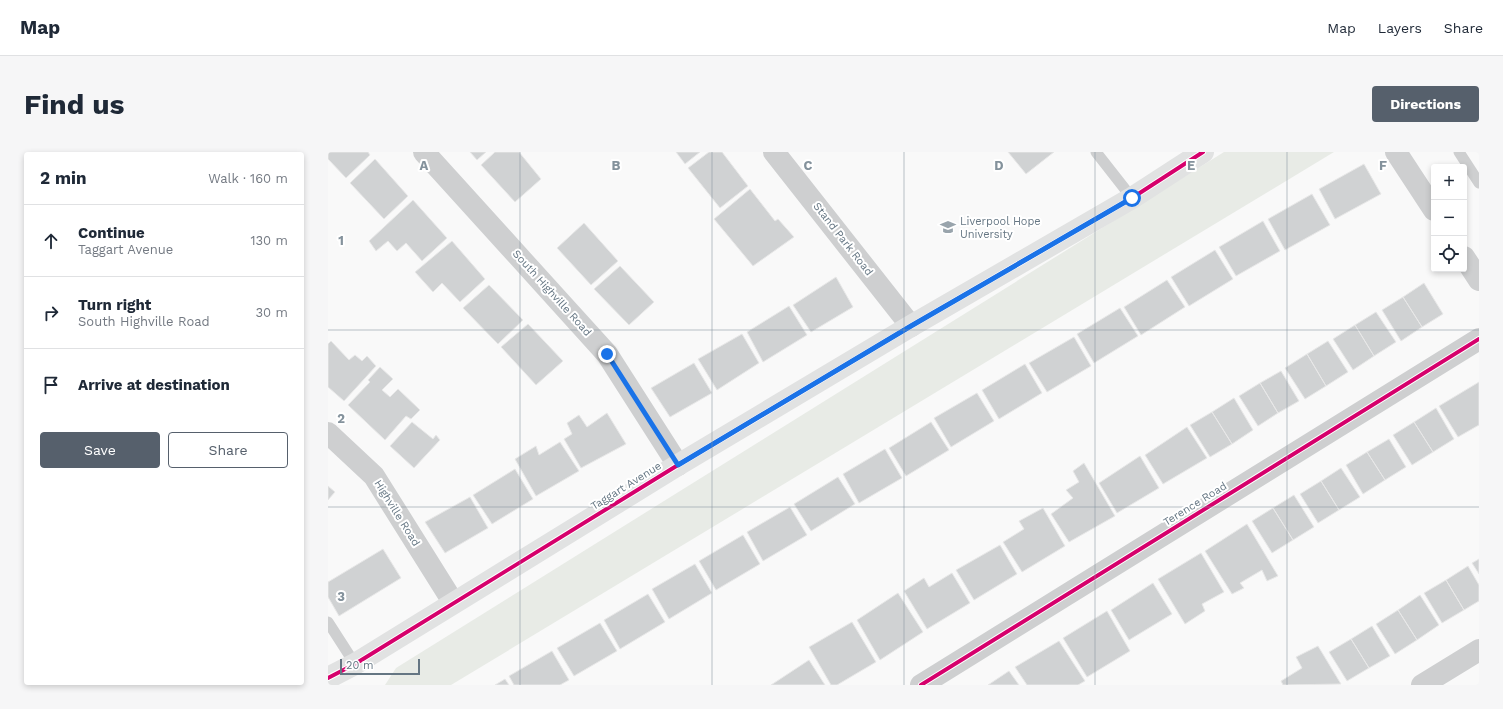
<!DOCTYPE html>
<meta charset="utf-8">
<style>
:root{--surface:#fff;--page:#f6f6f7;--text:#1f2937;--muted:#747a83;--line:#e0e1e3;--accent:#56606c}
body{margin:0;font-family:"Work Sans",sans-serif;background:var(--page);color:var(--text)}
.controls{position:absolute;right:12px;top:12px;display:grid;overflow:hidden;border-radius:4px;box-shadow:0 2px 6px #0003}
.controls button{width:36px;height:36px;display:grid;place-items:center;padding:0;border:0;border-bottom:1px solid var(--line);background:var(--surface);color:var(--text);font:20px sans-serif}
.scale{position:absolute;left:12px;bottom:10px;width:80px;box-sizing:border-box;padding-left:4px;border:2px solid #657683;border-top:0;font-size:11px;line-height:14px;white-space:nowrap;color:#657683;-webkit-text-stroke:3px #fff;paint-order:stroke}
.stop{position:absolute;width:12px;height:12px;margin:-9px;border:3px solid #1a73e8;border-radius:50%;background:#fff}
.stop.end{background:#1a73e8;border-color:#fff;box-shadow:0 1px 4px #0008}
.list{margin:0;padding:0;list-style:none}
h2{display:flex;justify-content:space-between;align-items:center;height:52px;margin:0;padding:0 16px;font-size:17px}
h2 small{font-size:13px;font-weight:400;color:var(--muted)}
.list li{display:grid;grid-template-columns:26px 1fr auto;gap:12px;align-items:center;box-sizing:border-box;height:72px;padding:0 16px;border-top:1px solid var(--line)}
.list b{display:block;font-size:15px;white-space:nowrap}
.list p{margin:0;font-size:13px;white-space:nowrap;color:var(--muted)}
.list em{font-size:13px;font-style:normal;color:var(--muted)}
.actions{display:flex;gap:8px;padding:12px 16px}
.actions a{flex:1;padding:9px 0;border:1px solid var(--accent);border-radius:4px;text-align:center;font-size:14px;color:var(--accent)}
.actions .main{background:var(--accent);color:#fff}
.icon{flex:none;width:22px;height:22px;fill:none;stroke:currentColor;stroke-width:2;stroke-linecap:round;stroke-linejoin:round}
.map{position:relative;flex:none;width:1151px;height:533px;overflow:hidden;border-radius:4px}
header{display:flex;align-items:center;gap:24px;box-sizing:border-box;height:56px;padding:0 20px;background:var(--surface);border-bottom:1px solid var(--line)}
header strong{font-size:19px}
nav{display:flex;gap:22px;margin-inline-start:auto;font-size:14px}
.intro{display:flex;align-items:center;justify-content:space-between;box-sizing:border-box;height:96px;padding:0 24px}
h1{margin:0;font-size:28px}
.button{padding:10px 18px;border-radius:4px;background:var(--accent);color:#fff;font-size:14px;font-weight:700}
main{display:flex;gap:24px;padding:0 24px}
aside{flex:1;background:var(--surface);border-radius:4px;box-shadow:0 2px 6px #0003}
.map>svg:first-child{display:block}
.garden{fill:#e8ebe6}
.building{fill:#d0d2d3;stroke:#e8e8e8}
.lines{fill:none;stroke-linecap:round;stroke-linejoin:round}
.lane{stroke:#cecfd0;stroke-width:11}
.street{stroke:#cecfd0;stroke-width:22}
.secondary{stroke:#e1e2e2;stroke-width:22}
.cycleway-casing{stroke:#fff;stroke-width:6}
.cycleway{stroke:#d6006c;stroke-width:4}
.route{stroke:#1a73e8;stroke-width:5}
.grid{fill:none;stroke:#84929c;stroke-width:1;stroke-opacity:0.55}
.labels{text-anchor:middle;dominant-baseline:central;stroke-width:4;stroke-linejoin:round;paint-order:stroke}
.poi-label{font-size:11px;fill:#657683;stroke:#fff;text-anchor:start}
.street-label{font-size:11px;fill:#657683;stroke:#fff}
.grid-label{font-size:13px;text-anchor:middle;font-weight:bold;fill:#84929c;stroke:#fff;stroke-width:4;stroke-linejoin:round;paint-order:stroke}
</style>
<header>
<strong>Map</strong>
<nav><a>Map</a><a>Layers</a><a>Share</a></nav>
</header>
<div class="intro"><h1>Find us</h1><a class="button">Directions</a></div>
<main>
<aside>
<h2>2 min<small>Walk · 160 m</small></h2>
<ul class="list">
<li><svg class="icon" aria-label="ahead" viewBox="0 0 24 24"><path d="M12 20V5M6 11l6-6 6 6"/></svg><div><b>Continue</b><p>Taggart Avenue</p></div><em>130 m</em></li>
<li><svg class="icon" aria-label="right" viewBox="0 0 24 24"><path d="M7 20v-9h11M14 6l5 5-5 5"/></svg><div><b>Turn right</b><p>South Highville Road</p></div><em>30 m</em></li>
<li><svg class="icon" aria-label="arrive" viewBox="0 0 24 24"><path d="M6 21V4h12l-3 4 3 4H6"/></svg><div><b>Arrive at destination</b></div></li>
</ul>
<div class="actions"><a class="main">Save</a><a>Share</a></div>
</aside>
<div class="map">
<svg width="1151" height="533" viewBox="0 0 1151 533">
<rect width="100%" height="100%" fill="#f9f9f9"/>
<!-- garden -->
<path class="garden" d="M896,0H1006L123,533H57L68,516Z"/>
<!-- building -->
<path class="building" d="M0,0H40L42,3L18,26L0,7Z
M142,0H158L149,8Z
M167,0H191L213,27L187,50L153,13Z
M348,0H372L357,12Z
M381,0H394L420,34L392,56L360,16Z
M680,0H726L698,22Z
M47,7L80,44L56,67L22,31Z
M1036,12L1053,42L1007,67L991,37Z
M422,37L447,69L450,67L466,85L425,114L386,67Z
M984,42L1002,73L957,98L940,67Z
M85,48L119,86L94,109L78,91L69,99L60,89L48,99L41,89Z
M935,69L952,99L908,124L891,95Z
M256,71L290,109L263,133L229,96Z
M124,89L157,127L132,150L114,131L105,140L87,120Z
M887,98L905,127L861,154L843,125Z
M292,114L326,150L301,173L266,137Z
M508,125L525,155L483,180L465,153Z
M839,128L857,155L813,183L796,155Z
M1096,131L1115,162L1094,175L1075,145Z
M161,133L195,168L170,192L135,156Z
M1075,145L1094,175L1073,189L1054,158Z
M461,154L479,183L435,210L419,180Z
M792,156L810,184L766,211L749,182Z
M1048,160L1068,190L1046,204L1027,173Z
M200,172L235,209L208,233L173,195Z
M1027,173L1046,204L1025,218L1005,187Z
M414,182L431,211L389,238L370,207Z
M746,185L763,214L719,240L701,211Z
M3,189L21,208L27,203L34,209L39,204L48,214L16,249L0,235V192Z
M1000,189L1020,220L998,234L979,202Z
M979,202L998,234L977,247L957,216Z
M366,211L384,241L342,265L323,236Z
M697,212L714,241L671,267L654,238Z
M52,215L65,227L54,238L62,245L70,237L92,258L83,267L78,264L57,288L20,253L42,230L40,228Z
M953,219L971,249L950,261L932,231Z
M1151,230V273L1130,285L1111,254Z
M932,231L950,261L930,274L911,244Z
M649,241L666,269L623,295L606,266Z
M906,246L925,278L904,292L884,260Z
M1108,256L1126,287L1105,300L1086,270Z
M884,260L904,292L882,305L862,273Z
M279,261L298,292L253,316L236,287L244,282L239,271L251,263L259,275Z
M84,270L105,287L108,283L112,288L86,316L62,294Z
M603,270L621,298L578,324L561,296Z
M1086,270L1105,300L1084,313L1065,283Z
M859,275L879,306L835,332L817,303Z
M1061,287L1078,315L1057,328L1039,300Z
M232,290L251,319L208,344L187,307L208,294L211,303Z
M557,297L574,326L531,351L515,322Z
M1039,300L1057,328L1035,342L1018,313Z
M812,304L831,336L789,361L771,331Z
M756,311L787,364L741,390L723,362L745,346L738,338L751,330L745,319Z
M1013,316L1032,345L1011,358L993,329Z
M187,317L205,347L164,372L145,343Z
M510,325L527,352L483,379L466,352Z
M993,329L1011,358L990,371L972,342Z
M0,334L7,340L0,348Z
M966,343L986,375L965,388L945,356Z
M142,345L160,376L117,401L97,370Z
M462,355L479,383L435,409L419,380Z
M715,356L737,394L694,420L675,390L696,377L691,369Z
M945,356L965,388L944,401L924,369Z
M919,372L950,424L939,429L934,418L912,431L916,436L904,442L877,399Z
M415,383L432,412L388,438L371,409Z
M672,393L689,422L646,448L628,418Z
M55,397L73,426L11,464L0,445V430Z
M873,401L896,440L874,452L877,459L857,472L830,427Z
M1151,407V422L1144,411Z
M367,412L384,441L341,467L324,437Z
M1140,414L1151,433V449L1136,458L1118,428Z
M624,421L642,451L599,477L576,439L596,426L601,435Z
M1118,428L1136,458L1114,471L1096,441Z
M825,431L844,462L801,488L783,458Z
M570,441L595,480L552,508L529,468Z
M320,442L337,470L292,497L276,468Z
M1092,443L1111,473L1089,488L1070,458Z
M1070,458L1089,488L1067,502L1048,472Z
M779,459L802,499L759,525L735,486Z
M524,470L548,510L509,533H503L481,495Z
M272,471L289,499L246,524L229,496Z
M1044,474L1062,504L1041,516L1023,487Z
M1023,487L1041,516L1019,529L1001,500Z
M731,489L757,529L750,533H699L687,515Z
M990,494L1013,532L955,533L953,529L974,516L968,505Z
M224,499L241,528L232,533H186L181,524Z
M481,508L497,533H443Z
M681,519L691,533H660Z
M177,527L181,533H167Z"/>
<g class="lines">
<!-- lane -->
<path class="lane" d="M768,0L804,46
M1131,0L1151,31
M0,470L27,512"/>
<!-- street -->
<path class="street" d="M96,0L279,202L350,313
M446,0L583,174
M1068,0L1106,58
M1136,105L1151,128
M0,281L46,324L125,450
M593,533L1151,187
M1094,533L1151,498"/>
<!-- secondary -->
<path class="secondary" d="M0,526L27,512L350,313L583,174L804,46L875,0"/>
<defs>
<path id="cycleway" d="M0,526L27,512L350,313L583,174L804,46L875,0
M593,533L1151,187"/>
</defs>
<!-- cycleway casing -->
<use href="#cycleway" class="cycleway-casing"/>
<!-- cycleway -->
<use href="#cycleway" class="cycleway"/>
</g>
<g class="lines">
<!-- route -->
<path class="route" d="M279,202L350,313L583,174L804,46"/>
</g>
<!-- grid -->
<path class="grid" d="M192,0V533M384,0V533M576,0V533M767,0V533M959,0V533M0,178H1151M0,355H1151"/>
<!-- icons -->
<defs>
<symbol id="university-bare" viewBox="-9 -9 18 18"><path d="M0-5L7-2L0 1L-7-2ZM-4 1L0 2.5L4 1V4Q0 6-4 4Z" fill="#99a4ac" stroke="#fff" stroke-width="2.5" paint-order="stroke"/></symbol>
</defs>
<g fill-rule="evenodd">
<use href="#university-bare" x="609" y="64" width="22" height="22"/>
</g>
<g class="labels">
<!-- poi labels -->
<g class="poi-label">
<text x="632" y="69">Liverpool Hope<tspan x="632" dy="13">University</tspan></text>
</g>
<!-- street labels -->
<g class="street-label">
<text transform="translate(515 87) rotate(52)">Stand Park Road</text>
<text transform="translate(224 141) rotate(48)">South Highville Road</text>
<text transform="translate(298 334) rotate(-32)">Taggart Avenue</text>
<text transform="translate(867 352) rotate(-32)">Terence Road</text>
<text transform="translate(69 361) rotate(58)">Highville Road</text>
</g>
</g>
<g class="grid-label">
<text x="96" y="18">A</text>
<text x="288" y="18">B</text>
<text x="480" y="18">C</text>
<text x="671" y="18">D</text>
<text x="863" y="18">E</text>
<text x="1055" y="18">F</text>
<text x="13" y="93">1</text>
<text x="13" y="271">2</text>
<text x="13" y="449">3</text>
</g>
</svg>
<div class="controls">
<button>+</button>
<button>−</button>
<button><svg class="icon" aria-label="locate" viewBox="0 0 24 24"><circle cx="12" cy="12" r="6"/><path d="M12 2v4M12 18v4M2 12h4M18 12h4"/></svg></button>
</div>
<div class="scale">20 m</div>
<div class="stop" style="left:804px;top:46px"></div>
<div class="stop end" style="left:279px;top:202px"></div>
</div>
</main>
